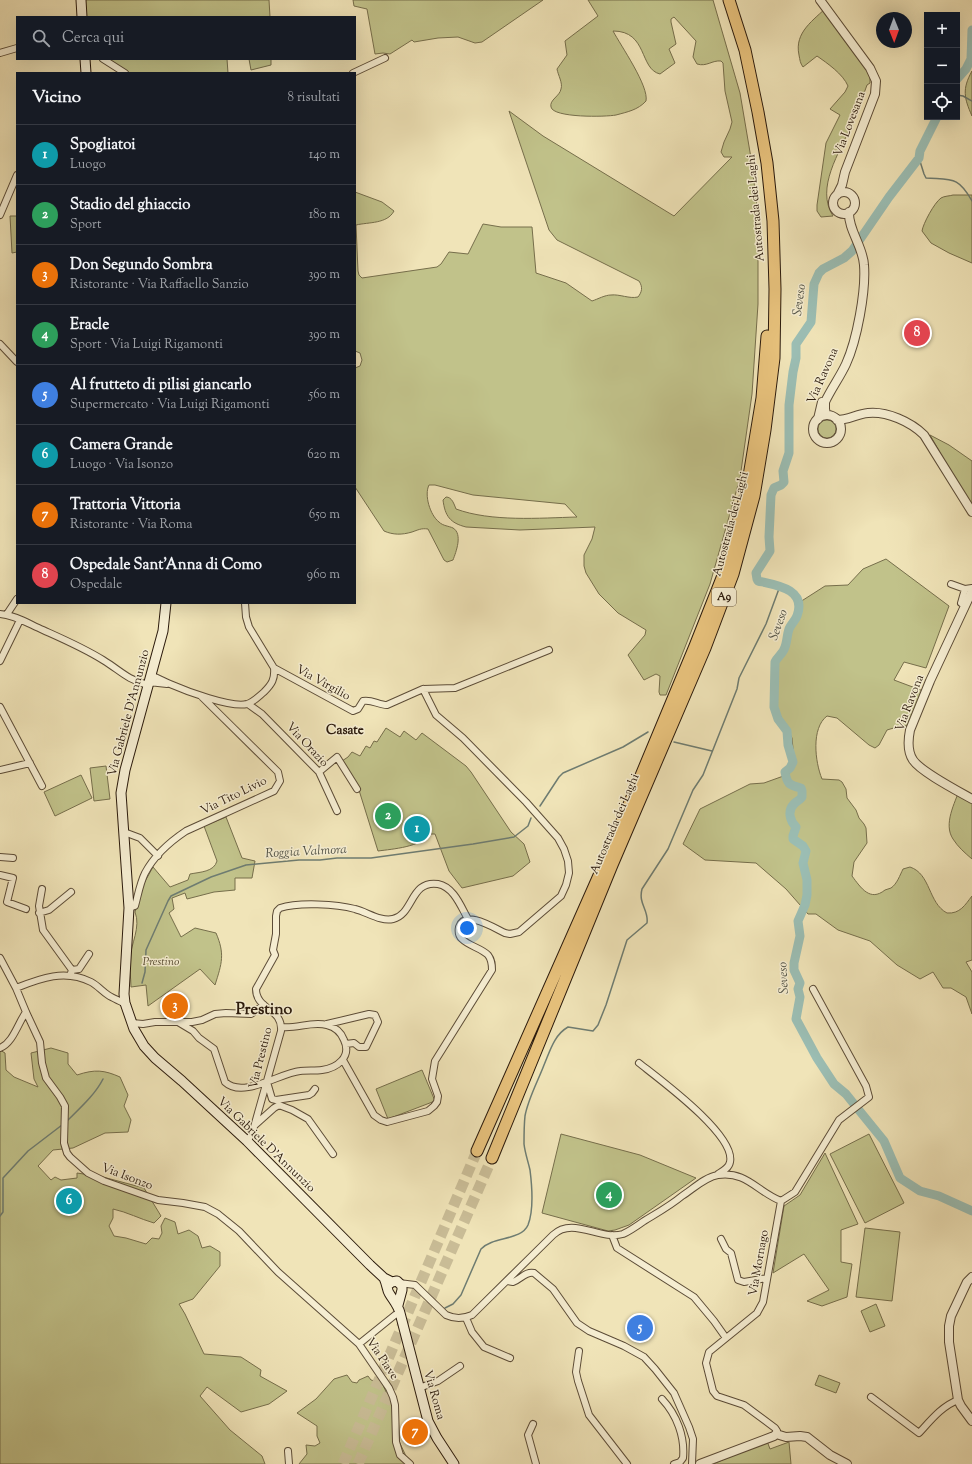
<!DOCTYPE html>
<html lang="it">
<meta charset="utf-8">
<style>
:root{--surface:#171b24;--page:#242831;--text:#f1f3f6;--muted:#9ea1a6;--line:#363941;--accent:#0b8043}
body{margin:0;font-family:"Sorts Mill Goudy",serif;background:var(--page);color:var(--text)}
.controls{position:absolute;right:12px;top:12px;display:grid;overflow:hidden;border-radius:0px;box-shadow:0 4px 16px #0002}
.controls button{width:36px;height:36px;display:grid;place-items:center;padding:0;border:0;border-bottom:1px solid var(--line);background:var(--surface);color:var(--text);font:20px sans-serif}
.compass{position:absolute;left:876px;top:12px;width:36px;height:36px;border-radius:50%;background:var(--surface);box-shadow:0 4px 16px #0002;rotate:179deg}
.you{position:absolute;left:467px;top:928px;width:14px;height:14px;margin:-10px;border:3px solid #fff;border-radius:50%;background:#1a73e8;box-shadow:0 0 0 6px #1a73e833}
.badge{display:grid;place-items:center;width:26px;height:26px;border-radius:50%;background:var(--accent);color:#fff;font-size:13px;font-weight:700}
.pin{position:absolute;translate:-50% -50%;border:2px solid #fff;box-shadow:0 1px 4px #0006}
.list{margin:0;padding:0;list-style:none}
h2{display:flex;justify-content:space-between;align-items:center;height:52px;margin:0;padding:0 16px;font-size:17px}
h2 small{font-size:13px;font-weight:400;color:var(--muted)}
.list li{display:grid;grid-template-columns:26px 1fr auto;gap:12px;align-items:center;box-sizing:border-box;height:60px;padding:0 16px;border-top:1px solid var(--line)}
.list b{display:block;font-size:15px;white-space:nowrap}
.list p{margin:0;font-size:13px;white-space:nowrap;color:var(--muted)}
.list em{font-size:13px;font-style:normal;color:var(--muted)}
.icon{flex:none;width:22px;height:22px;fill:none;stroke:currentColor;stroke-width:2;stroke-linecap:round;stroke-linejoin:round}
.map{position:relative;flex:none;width:972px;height:1464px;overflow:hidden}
.search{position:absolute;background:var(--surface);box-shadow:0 4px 16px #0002;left:16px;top:16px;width:340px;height:44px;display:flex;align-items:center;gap:10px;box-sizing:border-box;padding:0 14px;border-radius:0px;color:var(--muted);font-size:15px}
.panel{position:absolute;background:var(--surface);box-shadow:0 4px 16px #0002;left:16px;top:72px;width:340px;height:532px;border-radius:0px}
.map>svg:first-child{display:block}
.green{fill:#c1c28a;stroke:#766e4b}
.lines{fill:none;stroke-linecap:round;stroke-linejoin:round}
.stream{stroke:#6e7c71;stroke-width:1.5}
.river{stroke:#9bbeb4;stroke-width:9}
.motorway-tunnel{stroke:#c9bc96;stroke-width:11;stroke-dasharray:11 5.5;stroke-linecap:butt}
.minor-casing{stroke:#5c4c37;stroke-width:8}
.tertiary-casing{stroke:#5c4c37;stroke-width:10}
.secondary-casing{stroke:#2b1a0c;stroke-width:11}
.motorway-casing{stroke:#2b1a0c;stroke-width:13}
.minor{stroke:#f5edd1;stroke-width:6}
.tertiary{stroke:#f5edd1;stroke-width:8}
.secondary{stroke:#f5edd1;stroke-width:9}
.motorway{stroke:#e8c27c;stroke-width:11}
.labels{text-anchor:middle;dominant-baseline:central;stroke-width:3;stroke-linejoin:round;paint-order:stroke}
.shield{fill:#f5edd1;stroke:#685947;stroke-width:1}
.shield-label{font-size:11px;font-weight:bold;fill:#2b1a0c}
.street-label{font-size:12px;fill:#2b1a0c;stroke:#f5edd1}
.park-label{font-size:12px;font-style:italic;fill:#584c32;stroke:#f5edd1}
.water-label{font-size:13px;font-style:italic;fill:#525347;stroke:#f5edd1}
.neighbourhood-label{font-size:13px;font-weight:bold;fill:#2b1a0c;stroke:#f5edd1}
.district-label{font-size:16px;font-weight:bold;fill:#2b1a0c;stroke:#f5edd1}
</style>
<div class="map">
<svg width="972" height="1464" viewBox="0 0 972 1464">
<rect width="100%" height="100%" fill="#f0e4b8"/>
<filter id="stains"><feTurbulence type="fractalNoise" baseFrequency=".005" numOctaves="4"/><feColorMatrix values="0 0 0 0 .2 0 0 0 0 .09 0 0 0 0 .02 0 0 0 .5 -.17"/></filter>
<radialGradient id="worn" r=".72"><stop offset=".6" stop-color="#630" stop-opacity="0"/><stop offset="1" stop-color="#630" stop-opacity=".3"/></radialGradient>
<!-- green -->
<path class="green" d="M85,0H269L270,17H86Z
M353,0H543L482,42L475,43L458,37L438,38L414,42L412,40L390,54L383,53L375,54L367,9L354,6Z
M588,0H713L740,93L751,158L758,214V304L752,394L740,478L710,584L666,695H660L659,692L660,676L656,674L644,680L628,655L645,635L646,630L618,613L599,594L586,573L584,566V555L592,539L595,527L520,530L466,527C450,523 445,516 443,500L446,497C452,497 454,504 456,509C491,522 540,518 577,517L565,504L473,495L435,485H429C424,495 430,515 439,522C443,526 449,526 453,528C463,534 456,552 453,560L447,562L444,560L428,529C421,528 418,530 412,532C402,535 393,535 384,531L355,487V368L360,366L362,360L360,353L355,351V192L382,202L394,211C387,224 369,222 356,225L358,271L359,275L362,278L437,267L441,264L449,252L468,254L483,224L501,227H532L536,273L566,283L592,301C598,299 605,295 611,295C620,294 629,299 638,297C642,292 643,287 639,281L557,240L549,230L509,111L543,136L674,216L732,157H724L721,152L724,142L730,129L732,122L725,91L723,63L721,61C712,60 707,67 697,64L693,57L696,41L674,17L671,19V22L676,44L669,49L675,63L660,74C639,69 648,31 613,31C621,46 649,86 646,101C638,110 627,112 616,115C606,117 553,118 551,107C549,100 560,96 561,89C563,83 558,75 557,69L567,55L565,41L598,16Z
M828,6L870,71V83L867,85C862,99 857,112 851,126C840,152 815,188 833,216L821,217L817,211V205L826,143L840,115L830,109L845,92L848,86C843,74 827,63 817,56L803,67C800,63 800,60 799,55C794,32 814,20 828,6Z
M108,59H227L228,73H129Z
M249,59H271V65L251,70Z
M972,71V116C964,98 962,89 972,71Z
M953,195H972V263L949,253L931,243L922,231C923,224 934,203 941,198C944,196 950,196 953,195Z
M10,216H17V252L12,253Z
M818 429a9 9 0 1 1 18 0a9 9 0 1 1-18 0Z
M930,435L949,445L972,461V509Z
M886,559L949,606L926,668L904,662L894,680L926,692L912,725L897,727L887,730L879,745L875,748L869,745L837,718L827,716C811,728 815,762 822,779L839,780L842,782L846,789L847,798L856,810L859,818L864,824L866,828L867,843L854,862L852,876C861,888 870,902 885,890C887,889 889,889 891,888C897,884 900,875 903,869L910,867C931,874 928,903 947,913C960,914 965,905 972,896V960L966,962L972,972V1014L966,997L951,988H943L933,972L920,979L897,965L870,941L838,930L816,914H808L786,889L756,863L705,860L683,844L700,809L750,784L764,783L789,774L794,759L792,738L777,709L778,662L800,612V602L825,586L848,585L863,569Z
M386,728L400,737L404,731L416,740L422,733L466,766L471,772L511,832L524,844L530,862L513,876L462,888L449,871L435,834H429C421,847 393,849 378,851L358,787L342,761L348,757L352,752L360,756L366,746L370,748L374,741L377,742Z
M106,766L110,799L94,801L90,768Z
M81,775L92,798L55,816L44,792Z
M960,788L972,795V859C965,853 958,847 953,839C943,824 955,803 960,788Z
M226,817L242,858L255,861L252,878H235V890L214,892L187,899L185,893L172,898L174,909L169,913L181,937L195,928L216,933C225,954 222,963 215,985L200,969L148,1006L146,985L131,987C131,978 129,967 130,958C131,944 141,927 135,912L143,885L153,867L170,887L188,880L190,874C200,872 214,872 217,861L204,826Z
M51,1048L68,1053V1064L77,1075C95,1069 104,1070 120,1077L128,1095L124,1106L131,1120L128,1132L105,1133L73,1148L53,1150L38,1166L51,1180L55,1177L61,1180L77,1178V1173L103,1177L144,1188L161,1216L154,1223C140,1219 127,1212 113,1209V1218L109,1226L114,1236L126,1238L146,1244L152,1238L159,1239L162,1233L161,1226L165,1218L175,1222L178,1234L189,1230L198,1236L202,1248L210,1246L220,1252V1266L193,1299L179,1304L185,1314L204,1354L241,1357L261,1370L260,1376L287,1391L269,1404L241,1412L207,1387L200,1396L230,1430L262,1456L265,1464H0V1050L5,1053L6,1070L14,1077L38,1087L34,1079L31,1053Z
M422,1070L435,1101L388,1119L376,1089Z
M561,1134L640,1155L696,1178L629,1225L615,1230L608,1231L542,1213Z
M869,1134L904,1203L865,1223L830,1154Z
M825,1153L858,1224L841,1230V1262L852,1264L847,1297L822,1306L807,1301L829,1290L804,1254L773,1273L784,1206L800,1195Z
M865,1228L900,1232L892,1301L856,1297Z
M876,1304L885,1326L870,1332L861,1311Z
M347,1375L352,1382L357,1383L359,1380L368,1376L371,1380L382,1383L393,1407L397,1437L405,1454L406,1464H299L307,1454L306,1445L315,1446L320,1443L317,1436V1426L297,1413L316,1399L334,1379Z
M819,1375L840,1383L836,1393L815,1385Z
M767,1441L770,1449L789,1442L791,1464H713Z"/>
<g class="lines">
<!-- stream -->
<path class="stream" d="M957,95L963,96L972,101
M919,158L924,174L926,178C952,180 958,176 972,201
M674,742L712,751
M540,806L559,777L563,773L623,747L648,732
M142,983L145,972L146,950L168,901L171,896L211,877L246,865L299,860H320L337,858H371L473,844L514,837L528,826L531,818
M66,1122C79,1109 95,1095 103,1079
M0,1216L3,1212V1178L28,1151L62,1125
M445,1308L453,1304L461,1295L481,1249C493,1236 521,1241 528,1225C534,1210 532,1186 530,1170C528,1161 525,1153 524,1144C524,1135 524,1125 525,1116C528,1099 538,1081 544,1065C550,1051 554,1035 568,1027L593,1031L598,1025L606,1005L627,940L647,923C649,910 638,904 642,889L668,849L693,790L703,775L737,689L739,678L766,624L780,586"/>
<!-- river -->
<path class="river" d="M957,79L966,69L971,59L972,30
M854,1104L846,1094L834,1084L817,1058L796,1019L800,997L798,989L800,983L794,970V963L800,936L798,921L805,905L807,895V880L803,863L806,851L803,846L793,839V836L796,827C790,821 787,811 794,804C797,801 800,800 802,797V791L801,788C789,785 787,784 785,772L790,768L793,762L788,745L787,731L778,719L774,707L775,662C778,656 783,654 785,647C787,642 787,635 789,629C791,624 795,621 797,616C807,589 776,585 758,581L757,579L756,573L770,551L769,537L771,495L774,488L781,485L784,482L783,471L789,453V405L793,372L796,358V344L811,322L814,284L819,273L823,269L844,258L852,251L889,197L919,158L920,151L937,117
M858,1109L884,1141L900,1178L920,1191L939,1196L972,1211"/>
<!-- motorway-tunnel -->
<path class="motorway-tunnel" d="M343,1464L477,1151
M358,1464L492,1158"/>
<defs>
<path id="minor" d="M0,53L17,48
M103,59L125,73
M353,73L385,58
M0,215L17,175
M0,344L17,362
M951,584L965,589L972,588
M245,603L246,617L249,627L274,668
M961,603L965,589
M0,614C15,615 29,624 43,630C63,639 84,648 103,660C121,671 126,679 148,685
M7,614L17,599
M0,661L20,620
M150,675C158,678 163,681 170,684C186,691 231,708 247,704C254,702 259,696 264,692C272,684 275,679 274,668L353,711L358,709L363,701C371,699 379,705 387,705L423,689L455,688L549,650
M149,682L167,684
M248,704L262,714L319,772L337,811
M0,707L42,786
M0,770L30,763
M319,772L337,757L357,789
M124,832L140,838L158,856
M0,857L13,858
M0,875L13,878L7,902L26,909
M42,889L39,906L43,930L72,970L70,976
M129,908L135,906C138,895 140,883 145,873C154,856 171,841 186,831L274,791L280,781L278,772L201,696
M39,913L49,910L71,892
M0,958L16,988L26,1012L40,1042L42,1063L46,1078L60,1097L65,1106L64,1143L67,1153L70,1157L88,1173L104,1181L158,1200L183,1203L205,1207L218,1214L239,1231L278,1272L359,1344L389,1388L393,1397L395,1405L396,1442L400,1455L410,1464
M72,970L79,969L89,954
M16,988C41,978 65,969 91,982C97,985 102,991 108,995C114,999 121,1001 127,1005
M178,1022L193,1031L199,1038L214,1049L225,1082C243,1099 280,1073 300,1071C307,1070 315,1071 322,1070C337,1068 352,1057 344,1040C341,1032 335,1027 327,1025C311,1021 297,1029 281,1027
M132,1023L143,1024L155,1022H192L202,1020L215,1014L226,1013L251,1014L264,1005
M327,1024L369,1014L375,1015L378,1022L366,1047H359L354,1043L346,1044
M0,1048C13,1043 18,1023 26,1012
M343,1060L374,1115L381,1120L387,1122L428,1111L434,1106L437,1102L438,1096L432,1079L435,1061L492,970C492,965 492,960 488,955C481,948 469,946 462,939C459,936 458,932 459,927C465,909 494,928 505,933L510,934L519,932L561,896L566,885L569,873L568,861L564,849L558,838L526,802L463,738L436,715L423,689
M639,1063C659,1079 736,1135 730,1162C729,1168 723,1171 718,1174
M267,1082L272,1099L276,1100L309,1095L312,1093L315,1089
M255,1125L274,1108L279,1105L292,1110L308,1119L333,1154
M247,1141L252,1134L281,1031C283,1008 256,1010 256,989L275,955L273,950L276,934V916L277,911L280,908C298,902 337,904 355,909C367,912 381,922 393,919C414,914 410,880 438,884C454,887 461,907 468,919
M781,1201L795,1192L839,1120L869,1097L866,1086L813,989
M612,1235L617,1248L694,1297L714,1321L726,1338
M721,1239L726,1249L731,1253L738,1280L744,1282L767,1278
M507,1281L513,1282C521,1279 526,1271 534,1273L553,1289L577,1323L589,1331L624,1346L644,1357L655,1369L674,1393L689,1427L693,1439L692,1464
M399,1283L415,1285L446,1315C455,1319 462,1319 472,1315L553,1235C573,1216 600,1241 623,1234C630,1231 637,1226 644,1221C657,1213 670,1206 682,1196C693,1189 705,1177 718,1175C747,1171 756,1191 781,1201
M466,1318L472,1332L484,1347L510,1358
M359,1344L395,1315L400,1313
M579,1351L576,1372L578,1381L589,1415L627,1464
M419,1388L438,1381L460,1366
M871,1397L919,1433C931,1420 942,1406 958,1400
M662,1399C677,1415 685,1437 683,1458L680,1462L674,1464
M533,1424L528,1435L536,1464
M776,1434L777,1431L775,1428L744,1405L717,1396L713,1391L706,1363L709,1352L757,1313L763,1302L781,1201
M288,1451L289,1464"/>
<path id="tertiary" d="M820,0L870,68L876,81L875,94L845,172L842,185L837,195
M833 203a11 11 0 1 1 22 0a11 11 0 1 1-22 0Z
M826,415L825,409V402C831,389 840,377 846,364C857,340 866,291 864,265C863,246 848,230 849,212
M813 429a14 14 0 1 1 28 0a14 14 0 1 1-28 0Z
M818,419L822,402
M837,420C848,420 857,414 868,413C887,411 911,422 924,435L972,512
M972,591L930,681L910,730C908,740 907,751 913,760C921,772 958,791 972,799
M972,1277L967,1282L951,1316L949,1326V1342L958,1400L961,1406L972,1421
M700,1464L774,1436L776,1434L786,1437L800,1436L807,1437L830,1455L847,1464"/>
<path id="secondary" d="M81,0L82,17
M85,59L86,73
M166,603L163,631L125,770L121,793L129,908L124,994L125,1003L134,1029L144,1046L155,1058L182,1081L247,1141L370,1265L384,1278L392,1282
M384,1278C387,1284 387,1290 389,1293C393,1300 398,1305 400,1313L428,1421L437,1438L454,1464
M388,1285L392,1282L397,1281L402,1286V1290L398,1305"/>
<path id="motorway" d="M477,1151L605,862L695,646L724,573L746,494L762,398L767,336
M492,1158L612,865L705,648L733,574L754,496L765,430L774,358L775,289L773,221L767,163L758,112L745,50L729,0"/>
</defs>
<!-- minor casing -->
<use href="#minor" class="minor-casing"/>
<!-- tertiary casing -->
<use href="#tertiary" class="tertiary-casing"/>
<!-- secondary casing -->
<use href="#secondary" class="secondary-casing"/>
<!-- motorway casing -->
<use href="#motorway" class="motorway-casing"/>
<!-- minor -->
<use href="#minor" class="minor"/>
<!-- tertiary -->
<use href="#tertiary" class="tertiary"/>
<!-- secondary -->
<use href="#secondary" class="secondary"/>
<!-- motorway -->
<use href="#motorway" class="motorway"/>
</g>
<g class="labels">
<!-- shield labels -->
<rect class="shield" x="712" y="588" width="24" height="18" rx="3"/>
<g class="shield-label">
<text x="724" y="597">A9</text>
</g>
<!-- street labels -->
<g class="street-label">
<text transform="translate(850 124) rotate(-69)">Via Lovesana</text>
<text transform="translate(756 208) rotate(-95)">Autostrada dei Laghi</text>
<text transform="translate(823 376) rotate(-66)">Via Ravona</text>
<text transform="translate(731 524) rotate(-75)">Autostrada dei Laghi</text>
<text transform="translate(323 683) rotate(29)">Via Virgilio</text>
<text transform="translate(910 703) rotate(-69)">Via Ravona</text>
<text transform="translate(129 713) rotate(-75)">Via Gabriele D'Annunzio</text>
<text transform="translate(307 745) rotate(47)">Via Orazio</text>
<text transform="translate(234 796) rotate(-26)">Via Tito Livio</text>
<text transform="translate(615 824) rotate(-67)">Autostrada dei Laghi</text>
<text transform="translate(261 1058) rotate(-76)">Via Prestino</text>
<text transform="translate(266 1145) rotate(44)">Via Gabriele D'Annunzio</text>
<text transform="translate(127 1177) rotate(21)">Via Isonzo</text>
<text transform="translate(759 1263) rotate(-80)">Via Mornago</text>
<text transform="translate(382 1359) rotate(56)">Via Piave</text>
<text transform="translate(434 1395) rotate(74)">Via Roma</text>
</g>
<!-- park labels -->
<g class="park-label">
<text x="161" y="962">Prestino</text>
</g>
<!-- water labels -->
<g class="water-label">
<text transform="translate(800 300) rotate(-82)">Seveso</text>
<text transform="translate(779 625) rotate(-70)">Seveso</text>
<text transform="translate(306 852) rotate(-3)">Roggia Valmora</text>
<text transform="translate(784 978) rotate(-93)">Seveso</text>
</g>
<!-- neighbourhood labels -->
<g class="neighbourhood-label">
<text x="345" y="731">Casate</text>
</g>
<!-- district labels -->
<g class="district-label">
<text x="264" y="1010">Prestino</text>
</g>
</g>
<rect width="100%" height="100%" filter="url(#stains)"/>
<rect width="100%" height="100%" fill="url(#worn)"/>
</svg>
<div class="controls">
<button>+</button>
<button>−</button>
<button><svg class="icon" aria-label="locate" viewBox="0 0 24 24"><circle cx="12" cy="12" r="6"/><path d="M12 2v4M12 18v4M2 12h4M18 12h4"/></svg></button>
</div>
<svg class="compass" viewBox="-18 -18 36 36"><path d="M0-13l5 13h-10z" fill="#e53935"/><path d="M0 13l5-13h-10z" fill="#9ea1a6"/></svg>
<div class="you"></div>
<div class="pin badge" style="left:417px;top:829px;background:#0f9aa8">1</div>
<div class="pin badge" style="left:388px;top:816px;background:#2e9e5b">2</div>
<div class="pin badge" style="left:175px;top:1006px;background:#e8710a">3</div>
<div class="pin badge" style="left:609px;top:1195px;background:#2e9e5b">4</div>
<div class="pin badge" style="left:640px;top:1328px;background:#3f7fe0">5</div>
<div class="pin badge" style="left:69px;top:1201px;background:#0f9aa8">6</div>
<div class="pin badge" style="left:415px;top:1432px;background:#e8710a">7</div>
<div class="pin badge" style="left:917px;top:333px;background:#e0444e">8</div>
<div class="search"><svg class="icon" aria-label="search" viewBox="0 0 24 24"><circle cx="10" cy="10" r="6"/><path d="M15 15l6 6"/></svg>Cerca qui</div>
<section class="panel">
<h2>Vicino<small>8 risultati</small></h2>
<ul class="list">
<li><span class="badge" style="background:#0f9aa8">1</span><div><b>Spogliatoi</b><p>Luogo</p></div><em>140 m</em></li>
<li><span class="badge" style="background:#2e9e5b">2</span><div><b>Stadio del ghiaccio</b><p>Sport</p></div><em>180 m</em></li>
<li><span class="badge" style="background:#e8710a">3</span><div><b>Don Segundo Sombra</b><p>Ristorante · Via Raffaello Sanzio</p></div><em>390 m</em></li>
<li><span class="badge" style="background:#2e9e5b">4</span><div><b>Eracle</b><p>Sport · Via Luigi Rigamonti</p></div><em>390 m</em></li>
<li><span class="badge" style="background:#3f7fe0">5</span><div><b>Al frutteto di pilisi giancarlo</b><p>Supermercato · Via Luigi Rigamonti</p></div><em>560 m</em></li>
<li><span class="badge" style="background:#0f9aa8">6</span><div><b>Camera Grande</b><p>Luogo · Via Isonzo</p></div><em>620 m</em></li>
<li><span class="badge" style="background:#e8710a">7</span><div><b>Trattoria Vittoria</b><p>Ristorante · Via Roma</p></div><em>650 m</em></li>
<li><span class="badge" style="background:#e0444e">8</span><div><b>Ospedale Sant'Anna di Como</b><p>Ospedale</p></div><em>960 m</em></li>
</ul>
</section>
</div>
